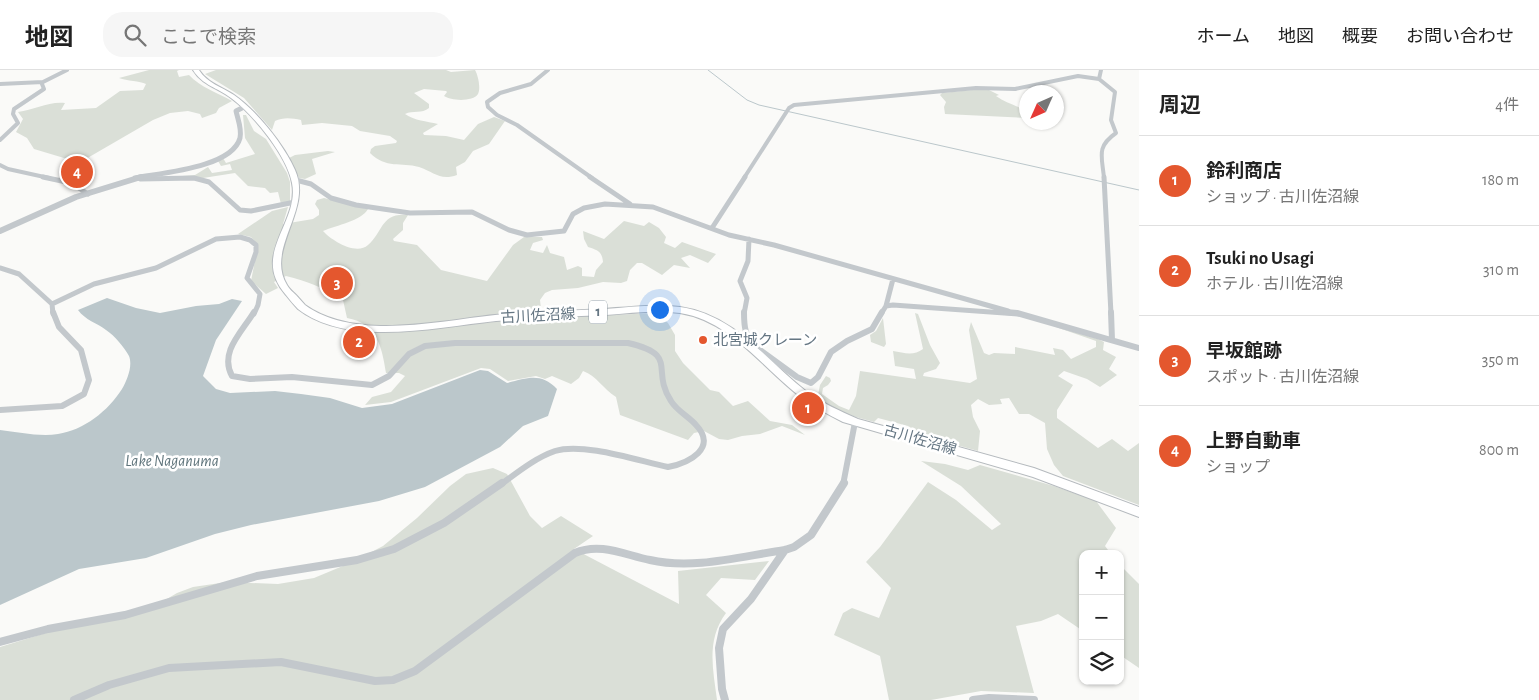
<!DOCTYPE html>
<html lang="ja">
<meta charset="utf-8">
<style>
:root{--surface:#fff;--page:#f6f6f6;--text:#222;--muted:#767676;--line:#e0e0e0;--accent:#e4572e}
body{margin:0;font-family:"Alegreya Sans","Noto Sans JP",sans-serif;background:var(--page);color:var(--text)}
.controls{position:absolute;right:15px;bottom:15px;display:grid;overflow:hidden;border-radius:10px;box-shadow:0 1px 4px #0004}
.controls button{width:45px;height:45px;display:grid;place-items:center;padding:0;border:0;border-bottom:1px solid var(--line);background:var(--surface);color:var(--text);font:25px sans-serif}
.compass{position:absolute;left:1019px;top:15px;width:45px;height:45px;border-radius:50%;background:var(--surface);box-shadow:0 1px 4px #0004;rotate:225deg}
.you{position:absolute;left:659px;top:239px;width:18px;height:18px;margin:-12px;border:4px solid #fff;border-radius:50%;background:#1a73e8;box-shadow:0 0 0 8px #1a73e833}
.badge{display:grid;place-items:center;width:32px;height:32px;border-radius:50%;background:var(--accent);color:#fff;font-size:16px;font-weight:700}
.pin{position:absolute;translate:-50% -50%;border:2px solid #fff;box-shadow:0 1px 5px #0006}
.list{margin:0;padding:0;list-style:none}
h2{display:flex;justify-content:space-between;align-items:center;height:65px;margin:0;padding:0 20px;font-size:21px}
h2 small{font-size:16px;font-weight:400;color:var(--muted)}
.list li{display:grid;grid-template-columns:32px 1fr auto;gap:15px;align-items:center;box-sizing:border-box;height:90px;padding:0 20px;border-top:1px solid var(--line)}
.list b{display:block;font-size:19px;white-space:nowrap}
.list p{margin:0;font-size:16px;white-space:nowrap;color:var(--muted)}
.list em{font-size:16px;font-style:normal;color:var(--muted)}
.icon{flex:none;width:28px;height:28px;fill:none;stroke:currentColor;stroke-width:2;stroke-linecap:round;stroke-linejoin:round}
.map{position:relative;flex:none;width:1139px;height:630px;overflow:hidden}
header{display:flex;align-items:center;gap:30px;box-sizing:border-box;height:70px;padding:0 25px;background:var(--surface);border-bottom:1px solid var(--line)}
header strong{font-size:24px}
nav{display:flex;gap:28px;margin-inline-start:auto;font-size:18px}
.search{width:350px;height:45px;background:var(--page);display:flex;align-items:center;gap:12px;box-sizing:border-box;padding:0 18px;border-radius:20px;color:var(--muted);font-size:19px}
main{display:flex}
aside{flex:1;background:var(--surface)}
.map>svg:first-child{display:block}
.green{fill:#dadfd7}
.water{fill:#bbc7cb}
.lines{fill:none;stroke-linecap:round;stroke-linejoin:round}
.stream{stroke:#bbc7cb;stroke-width:1}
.primary-casing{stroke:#b5babe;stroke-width:2}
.minor-far3{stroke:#c3c8cc;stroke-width:4}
.minor-far2{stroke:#c3c8cc;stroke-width:5}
.minor-far1{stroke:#c3c8cc;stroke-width:6}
.minor{stroke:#c3c8cc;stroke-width:8}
.tertiary-far1{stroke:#c3c8cc;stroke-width:5}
.tertiary{stroke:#c3c8cc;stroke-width:6}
.primary{fill:#fff;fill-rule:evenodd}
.poi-dot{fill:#e4572e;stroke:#fff;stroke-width:2}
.labels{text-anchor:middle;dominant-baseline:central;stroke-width:5;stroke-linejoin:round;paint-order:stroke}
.shield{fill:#fff;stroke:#939fa8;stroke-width:1}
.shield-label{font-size:14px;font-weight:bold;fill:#657683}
.street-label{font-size:15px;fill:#657683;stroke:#fff}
.poi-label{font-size:15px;fill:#657683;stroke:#fff;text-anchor:start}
.water-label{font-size:16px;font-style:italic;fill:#60757c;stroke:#fff}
</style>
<header>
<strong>地図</strong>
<div class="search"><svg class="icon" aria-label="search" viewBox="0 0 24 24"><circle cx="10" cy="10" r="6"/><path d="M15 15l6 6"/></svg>ここで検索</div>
<nav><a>ホーム</a><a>地図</a><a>概要</a><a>お問い合わせ</a></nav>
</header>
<main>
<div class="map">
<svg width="1139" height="630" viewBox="0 0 1139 630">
<rect width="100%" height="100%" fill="#fafaf8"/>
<!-- green -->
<path class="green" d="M149,0H179L177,1L179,7L189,5C200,17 218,23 232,31L219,38L216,43L202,48L200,44L188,41L170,43L153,50L84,90L64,88L34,79L27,68L16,62L23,49L18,42C34,40 49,31 65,33L61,40L96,38L120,21L143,20L146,14C140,11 127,11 119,8Z
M216,0H446L451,2L475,0C478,5 481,18 478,24C473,32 451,31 444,26L447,22L446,21L424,19L414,23L429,34V38C422,44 413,40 405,44C415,51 426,51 438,54L423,63L424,65L446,66L464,70L478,54L494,47L505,51L489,74L473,81L465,92L456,97L457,105C440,111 434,102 419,97C401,92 386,99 370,83L371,79L375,76L396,73L397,71L390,66L360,61L352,56L322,53L302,55L301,50C292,48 283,47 275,51L272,60L244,28L205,4Z
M972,20H989L999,25L996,26C1006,33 1016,35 1026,41V48L945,44L944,37L946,32L940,25L942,23Z
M243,45H246L254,61L266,69L287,103L290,112V132L281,134L278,122L270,123L265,118L248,116L235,103L203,108L170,107L195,105L208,97L212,103L232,100L230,94L221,96L218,91L223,88L226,93L255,84L245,68Z
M328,81L335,82L312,89L316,104L305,109L299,108L289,88L295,85Z
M324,128L368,139C361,151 337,155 323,161C331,170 356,186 368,175C383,162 381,142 408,145L403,153V160L393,169L394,171L417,175L441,200L487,211L513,175L524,167H542L543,170L533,173L530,180L543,183L547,175L550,183L564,187L567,200L578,196L582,198V206L594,207L596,200L603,192C602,181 597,180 588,177L584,169L583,161L604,169L624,151L644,156L649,152L659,158L666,167L664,173L675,178L682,172L716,184L708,193L690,185L681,188L690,198L674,195L662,205L642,193H637L630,200L627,211L621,213L603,212L578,218L552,220L545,223L540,230L542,248L657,243L668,253L675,265V281L683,293L710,320L719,322L733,336L748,331L770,351L792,355L805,365L782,356L760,364L742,366L728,370L719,369L704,361L694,363L688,370L620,345L616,327C603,319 597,306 583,301L579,308L571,314L552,306L545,309L536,306L508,311L490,299L481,298L391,332L365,335L372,327L391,322L405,306L399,303H386C382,277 377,253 347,248L343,230C325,218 307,211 286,206L274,212L278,218L266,224L251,211L258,175L251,167L238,164L272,141L288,137L283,154L313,149L319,145V140L315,134L317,130Z
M915,243L918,244L930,275L940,293L936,299L924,303L923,306L970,313L977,309L969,260L971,252L984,283L989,285L994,283L1015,284V277L1055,285L1053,278L1063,280L1071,289L1096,277V271L1053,256L1098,269L1104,272L1103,280L1116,287L1109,299L1117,305L1100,317L1087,309L1064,301L1058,306L1073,315L1057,340V348L1098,378L1112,369L1128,381L1139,373V435L1063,406L1054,395L1047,379L1045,353L1029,344H1019L1009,328L1000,329L1002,334L989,335L978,329L971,335L973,347L980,361L978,381L925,366L908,356L878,348L874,352C856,347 830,341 818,325L820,315L826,306L830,308L831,311L828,315L823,318L822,324L839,336L849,340L856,326L860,301L916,309L914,299L895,296L893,281C904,283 914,286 923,279Z
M883,248L886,274L884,277L871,272L870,265L876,261Z
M921,391L945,394L968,400L980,395L1054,416L1096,431L1116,458L1105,476L1111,484H1083V561L1058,544L1041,551L1016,556L1034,623L981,621L931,630H889L880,586L834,565L843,543L852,538L879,548L891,518L866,492L880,477L928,412L956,430L992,460L1001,454L961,416Z
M493,398L507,404L530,446L542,458L561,446L593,466L574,479L679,534L678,501L769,491L755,510L721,508L706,525L726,543C706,570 713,599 717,630H0V577L82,552L155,536L177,523L193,517L227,512L278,514L314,508L350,493L383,476L417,448L450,416L466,404Z
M1120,495L1139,514V598L1120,585Z"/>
<!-- water -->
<path class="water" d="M107,228L136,238L160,243L196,236L219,234L232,229L242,231L216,270L203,306L216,319L230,323L275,321L301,324L330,328L362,338L392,334L480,300L488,301L507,313C527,308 541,302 557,319L548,346L523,356L500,377L425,417L379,431L251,455L215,464L146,488L79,499L0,535V360C18,362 40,367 58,364C84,360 108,341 122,319C127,310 133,296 129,286C124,277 115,266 106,260C97,253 85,250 78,240Z"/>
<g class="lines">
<!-- stream -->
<path class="stream" d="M708,0L747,30L759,35L1139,120"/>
<defs>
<path id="primary" d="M193,0H199C207,13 222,17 234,25C257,41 284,75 295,100C313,140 265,179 287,215C289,219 293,222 296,225C299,228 302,232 305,235C355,271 438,251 495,245C532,241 569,241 605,239C630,237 655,234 680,237C735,245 766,290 807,322C822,333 840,341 858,349L1034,398L1139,437V447L1033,407L843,352C827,344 812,336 798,325C761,296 730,251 680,243C656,240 631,243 606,245C569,247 532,247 496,251C438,257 348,278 298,239C294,235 290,230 286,225C250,184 300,153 292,113C287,86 254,45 231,28C218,18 202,15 193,0Z"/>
</defs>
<!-- primary casing -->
<use href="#primary" class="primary-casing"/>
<!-- minor-far3 -->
<path class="minor-far3" d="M548,0L531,14L500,23L487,32L488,37L497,45L517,55L592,108
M1099,9L1101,0
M0,14L43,12L67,0
M0,70L18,53L13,44L14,39L44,19L42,14
M0,95L8,99L49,108
M744,108L789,38L794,35L976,18L1015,19L1078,6L1099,9L1115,22L1111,50L1116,63C1096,77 1102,86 1104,108"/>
<!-- minor-far2 -->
<path class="minor-far2" d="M43,107L71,113L88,124
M590,107L630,134
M1104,107L1111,244
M140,109L194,108L209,112L240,140L251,141L295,132
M296,110L311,114L331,128L356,135L410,143L472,142L509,160L527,165L564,161L573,144L584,138L605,134L653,137L729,165L774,175L1008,241
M712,158L745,107
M0,198L19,204L52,234L53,244
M52,234L94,214L156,198L216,169L240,167L250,170L256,175V182L247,208L260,224L258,235L254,244
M886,236L893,209
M744,244L747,228L740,211L748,191L749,169
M881,244L886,236L893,235L1019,244"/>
<!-- minor-far1 -->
<path class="minor-far1" d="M254,242C242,262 219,282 232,306L250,309L292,307L372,315L389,306L409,284L425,276L455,273H628C680,285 650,299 671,331C677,341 688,346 696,355C718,378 689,393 668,397C639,391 583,372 555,381C535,388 518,402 500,415
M744,242C744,258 745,266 756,277
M1006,242L1017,243L1139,278
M1111,242L1112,270
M751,278L756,277L797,307L811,313L818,307L831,282L847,271L872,259L882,242
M0,340L62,336L84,324L89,310L81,280L59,257L53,242
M843,415L855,352"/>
<!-- minor -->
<path class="minor" d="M0,572L48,559L125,545L257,506L357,490L394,479L444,453L502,413
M74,630L109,615L169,598L281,592L375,611L393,610L415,601L575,483C600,472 625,485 650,490C694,500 742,486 785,480L794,477L811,465L844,413
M725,630L722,619L719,578L723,559L751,529L785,480
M973,630L989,628L1034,630"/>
<!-- tertiary-far1 -->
<path class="tertiary-far1" d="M135,108C160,103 232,98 240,68C242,59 238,50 236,41L244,37"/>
<!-- tertiary -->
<path class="tertiary" d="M0,161L76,127L141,107"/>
<!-- primary -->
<use href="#primary" class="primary"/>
</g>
<!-- markers -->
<circle class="poi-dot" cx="703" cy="270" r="5"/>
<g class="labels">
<!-- shield labels -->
<rect class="shield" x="589" y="230.5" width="18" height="23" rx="4"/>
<g class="shield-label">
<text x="598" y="242">1</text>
</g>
<!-- street labels -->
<g class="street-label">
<text transform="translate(538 246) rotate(-3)">古川佐沼線</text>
<text transform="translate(920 370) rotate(16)">古川佐沼線</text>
</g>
<!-- poi labels -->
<g class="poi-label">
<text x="713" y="270">北宮城クレーン</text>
</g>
<!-- water labels -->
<g class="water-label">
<text x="172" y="391">Lake Naganuma</text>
</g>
</g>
</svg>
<div class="controls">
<button>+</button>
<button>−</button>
<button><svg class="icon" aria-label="layers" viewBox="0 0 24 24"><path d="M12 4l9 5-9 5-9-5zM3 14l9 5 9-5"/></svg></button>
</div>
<svg class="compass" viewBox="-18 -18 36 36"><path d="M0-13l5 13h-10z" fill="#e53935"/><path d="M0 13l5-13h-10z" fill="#767676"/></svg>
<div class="you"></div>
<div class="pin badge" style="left:808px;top:338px">1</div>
<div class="pin badge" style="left:359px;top:272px">2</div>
<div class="pin badge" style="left:337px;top:213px">3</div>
<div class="pin badge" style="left:77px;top:102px">4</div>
</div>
<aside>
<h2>周辺<small>4件</small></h2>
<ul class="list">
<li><span class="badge">1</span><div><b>鈴利商店</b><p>ショップ · 古川佐沼線</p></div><em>180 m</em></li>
<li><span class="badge">2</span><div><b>Tsuki no Usagi</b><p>ホテル · 古川佐沼線</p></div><em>310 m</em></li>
<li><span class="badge">3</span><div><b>早坂館跡</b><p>スポット · 古川佐沼線</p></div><em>350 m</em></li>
<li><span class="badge">4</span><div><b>上野自動車</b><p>ショップ</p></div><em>800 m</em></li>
</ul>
</aside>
</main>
